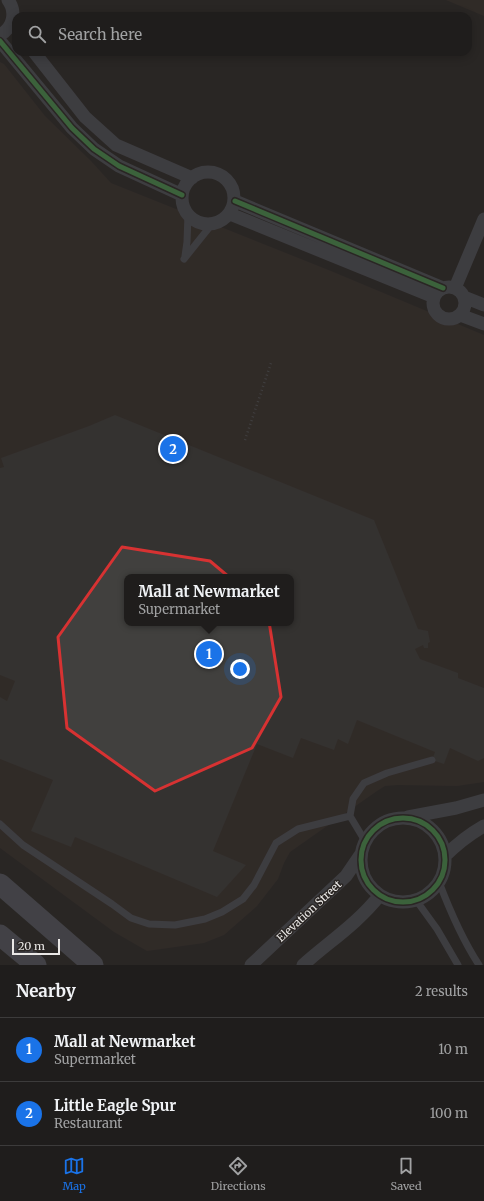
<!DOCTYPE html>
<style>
:root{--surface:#1f1d1c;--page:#2c2a29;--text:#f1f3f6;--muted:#a1a2a3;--line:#3c3b3b;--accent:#1a73e8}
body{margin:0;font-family:Merriweather,serif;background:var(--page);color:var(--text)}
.scale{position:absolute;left:12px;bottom:10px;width:48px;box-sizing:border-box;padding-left:4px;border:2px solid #eae8e6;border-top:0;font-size:11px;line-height:14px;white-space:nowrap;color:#eae8e6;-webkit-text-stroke:3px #2a2624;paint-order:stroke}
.you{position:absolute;left:240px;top:669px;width:14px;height:14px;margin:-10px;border:3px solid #fff;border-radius:50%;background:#1a73e8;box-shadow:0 0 0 6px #1a73e833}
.badge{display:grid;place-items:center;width:26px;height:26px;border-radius:50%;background:var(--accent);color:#fff;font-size:13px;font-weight:700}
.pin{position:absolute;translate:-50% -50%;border:2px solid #fff;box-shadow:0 1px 4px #0006}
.popup{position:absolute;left:124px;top:574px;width:170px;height:52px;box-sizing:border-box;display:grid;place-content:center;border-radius:8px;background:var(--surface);filter:drop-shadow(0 1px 3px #0005);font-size:13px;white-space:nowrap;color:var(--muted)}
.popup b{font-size:15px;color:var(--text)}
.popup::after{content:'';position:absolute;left:50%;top:100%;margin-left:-8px;border:8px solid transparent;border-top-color:var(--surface)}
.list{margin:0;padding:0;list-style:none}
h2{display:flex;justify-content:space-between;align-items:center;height:52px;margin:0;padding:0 16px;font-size:17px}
h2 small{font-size:13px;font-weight:400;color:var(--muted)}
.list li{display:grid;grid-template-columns:26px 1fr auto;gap:12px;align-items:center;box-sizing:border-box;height:64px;padding:0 16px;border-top:1px solid var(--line)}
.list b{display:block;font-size:15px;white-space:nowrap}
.list p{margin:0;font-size:13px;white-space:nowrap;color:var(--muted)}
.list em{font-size:13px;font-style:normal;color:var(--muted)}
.icon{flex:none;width:22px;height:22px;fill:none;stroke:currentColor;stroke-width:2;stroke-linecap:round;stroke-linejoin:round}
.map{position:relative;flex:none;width:484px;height:965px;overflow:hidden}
.search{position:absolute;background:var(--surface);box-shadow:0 2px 10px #0003;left:12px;right:12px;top:12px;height:44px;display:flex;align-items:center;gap:10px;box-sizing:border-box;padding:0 14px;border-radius:12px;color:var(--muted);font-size:15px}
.sheet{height:180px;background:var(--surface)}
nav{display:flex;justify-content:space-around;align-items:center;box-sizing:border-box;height:56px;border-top:1px solid var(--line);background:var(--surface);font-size:11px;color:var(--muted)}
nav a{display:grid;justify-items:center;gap:2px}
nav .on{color:var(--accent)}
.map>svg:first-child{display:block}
.built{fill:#39312c;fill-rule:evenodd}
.building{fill:#41403e;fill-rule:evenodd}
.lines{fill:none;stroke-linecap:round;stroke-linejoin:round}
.path{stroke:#5a5d61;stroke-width:2.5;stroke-dasharray:1 3;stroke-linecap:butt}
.service{stroke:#565963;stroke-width:7}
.minor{stroke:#565963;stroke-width:13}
.primary{stroke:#5f636f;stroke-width:21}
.cycleway-casing{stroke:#2a2624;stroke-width:8}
.cycleway{stroke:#51ab58;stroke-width:5}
.marked{fill:none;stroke:#d73232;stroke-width:3;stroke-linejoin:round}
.labels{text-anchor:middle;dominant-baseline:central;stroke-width:3;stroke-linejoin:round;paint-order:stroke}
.street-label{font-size:11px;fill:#eae8e6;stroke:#2a2624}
</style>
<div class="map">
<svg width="484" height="965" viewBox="0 0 484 965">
<rect width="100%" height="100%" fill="#292725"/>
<!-- built -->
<path class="built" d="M446,0H484V16Z
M0,62L4,64L45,116L91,161L111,183L331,271L484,335V782L457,786L398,785L385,786L377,791L290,852L284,863L278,879L257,906L224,935L204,943L147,951L114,932L0,848ZM127,577H291V623H127Z"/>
<!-- building -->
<path class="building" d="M115,415L374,520L418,629L428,631L430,642L428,643V648H424L423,645L415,649L420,659L458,673V678L484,688V758L478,761L450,748L444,764L432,760L435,752L357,720L348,744L338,739L334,750L301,738L293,758L257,744L213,851L246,865L217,897L75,837L71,847L31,831L53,780L0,759V697L7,701L15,681L0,675V468L4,467L1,458L89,426ZM127,577H291V623H127Z"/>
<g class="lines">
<!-- path -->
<path class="path" d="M245,440L271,363"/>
<!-- service -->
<path class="service" d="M185,256L187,242L188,215
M184,259L212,224
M0,824L23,845L112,904L131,918L149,924L175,925L205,919L222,912L243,899L254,885L276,843L298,829L350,816
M365,841L350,816L353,799L364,783L387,773L432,760
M439,882C450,911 462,939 479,965
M416,900L437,929L458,965"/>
<!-- minor -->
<path class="minor" d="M0,35C13,28 17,12 8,0
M0,41L72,128L94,149L119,166L182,195
M34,52L85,117L116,145L192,178
M182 198a26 26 0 1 1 52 0a26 26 0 1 1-52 0Z
M235,201L443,288
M230,214L434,297
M433 303a16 16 0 1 1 32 0a16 16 0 1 1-32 0Z
M455,288L484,219
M464,297L484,305
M460,315L484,324
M408,817L456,808L484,800
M361 860a42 42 0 1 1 84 0a42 42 0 1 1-84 0Z
M445,856C457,844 470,834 484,826
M251,965L346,876L361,854
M303,965C330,941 357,924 380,895"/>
<!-- primary -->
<path class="primary" d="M0,884L93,965
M0,935L36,965"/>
<defs>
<path id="cycleway" d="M0,41L72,128L94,149L119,166L182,195
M235,201L443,288
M361 860a42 42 0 1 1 84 0a42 42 0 1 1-84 0Z"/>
</defs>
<!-- cycleway casing -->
<use href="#cycleway" class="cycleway-casing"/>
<!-- cycleway -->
<use href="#cycleway" class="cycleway"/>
</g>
<!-- marked area -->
<path d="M0 0H484V965H0ZM122,547L210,561L267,609L281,697L252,748L155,791L67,728L58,637Z" fill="#292725" fill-opacity=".55" fill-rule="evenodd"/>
<path class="marked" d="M122,547L210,561L267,609L281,697L252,748L155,791L67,728L58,637Z"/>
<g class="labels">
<!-- street labels -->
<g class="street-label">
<text transform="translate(309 911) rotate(-43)">Elevation Street</text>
</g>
</g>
</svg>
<div class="scale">20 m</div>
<div class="you"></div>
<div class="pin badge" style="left:209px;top:654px">1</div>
<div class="popup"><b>Mall at Newmarket</b>Supermarket</div>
<div class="pin badge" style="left:173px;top:449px">2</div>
<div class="search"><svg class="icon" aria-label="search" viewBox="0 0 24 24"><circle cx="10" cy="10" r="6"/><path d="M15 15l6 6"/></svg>Search here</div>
</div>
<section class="sheet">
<h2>Nearby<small>2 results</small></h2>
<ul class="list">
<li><span class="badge">1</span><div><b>Mall at Newmarket</b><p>Supermarket</p></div><em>10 m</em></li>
<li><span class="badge">2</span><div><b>Little Eagle Spur</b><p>Restaurant</p></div><em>100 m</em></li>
</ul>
</section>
<nav>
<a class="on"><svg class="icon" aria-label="map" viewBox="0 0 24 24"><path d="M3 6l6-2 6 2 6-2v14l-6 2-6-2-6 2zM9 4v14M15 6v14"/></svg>Map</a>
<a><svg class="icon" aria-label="directions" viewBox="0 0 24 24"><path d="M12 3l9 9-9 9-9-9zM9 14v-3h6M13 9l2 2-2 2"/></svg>Directions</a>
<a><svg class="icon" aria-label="saved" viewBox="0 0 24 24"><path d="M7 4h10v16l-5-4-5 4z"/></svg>Saved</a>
</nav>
